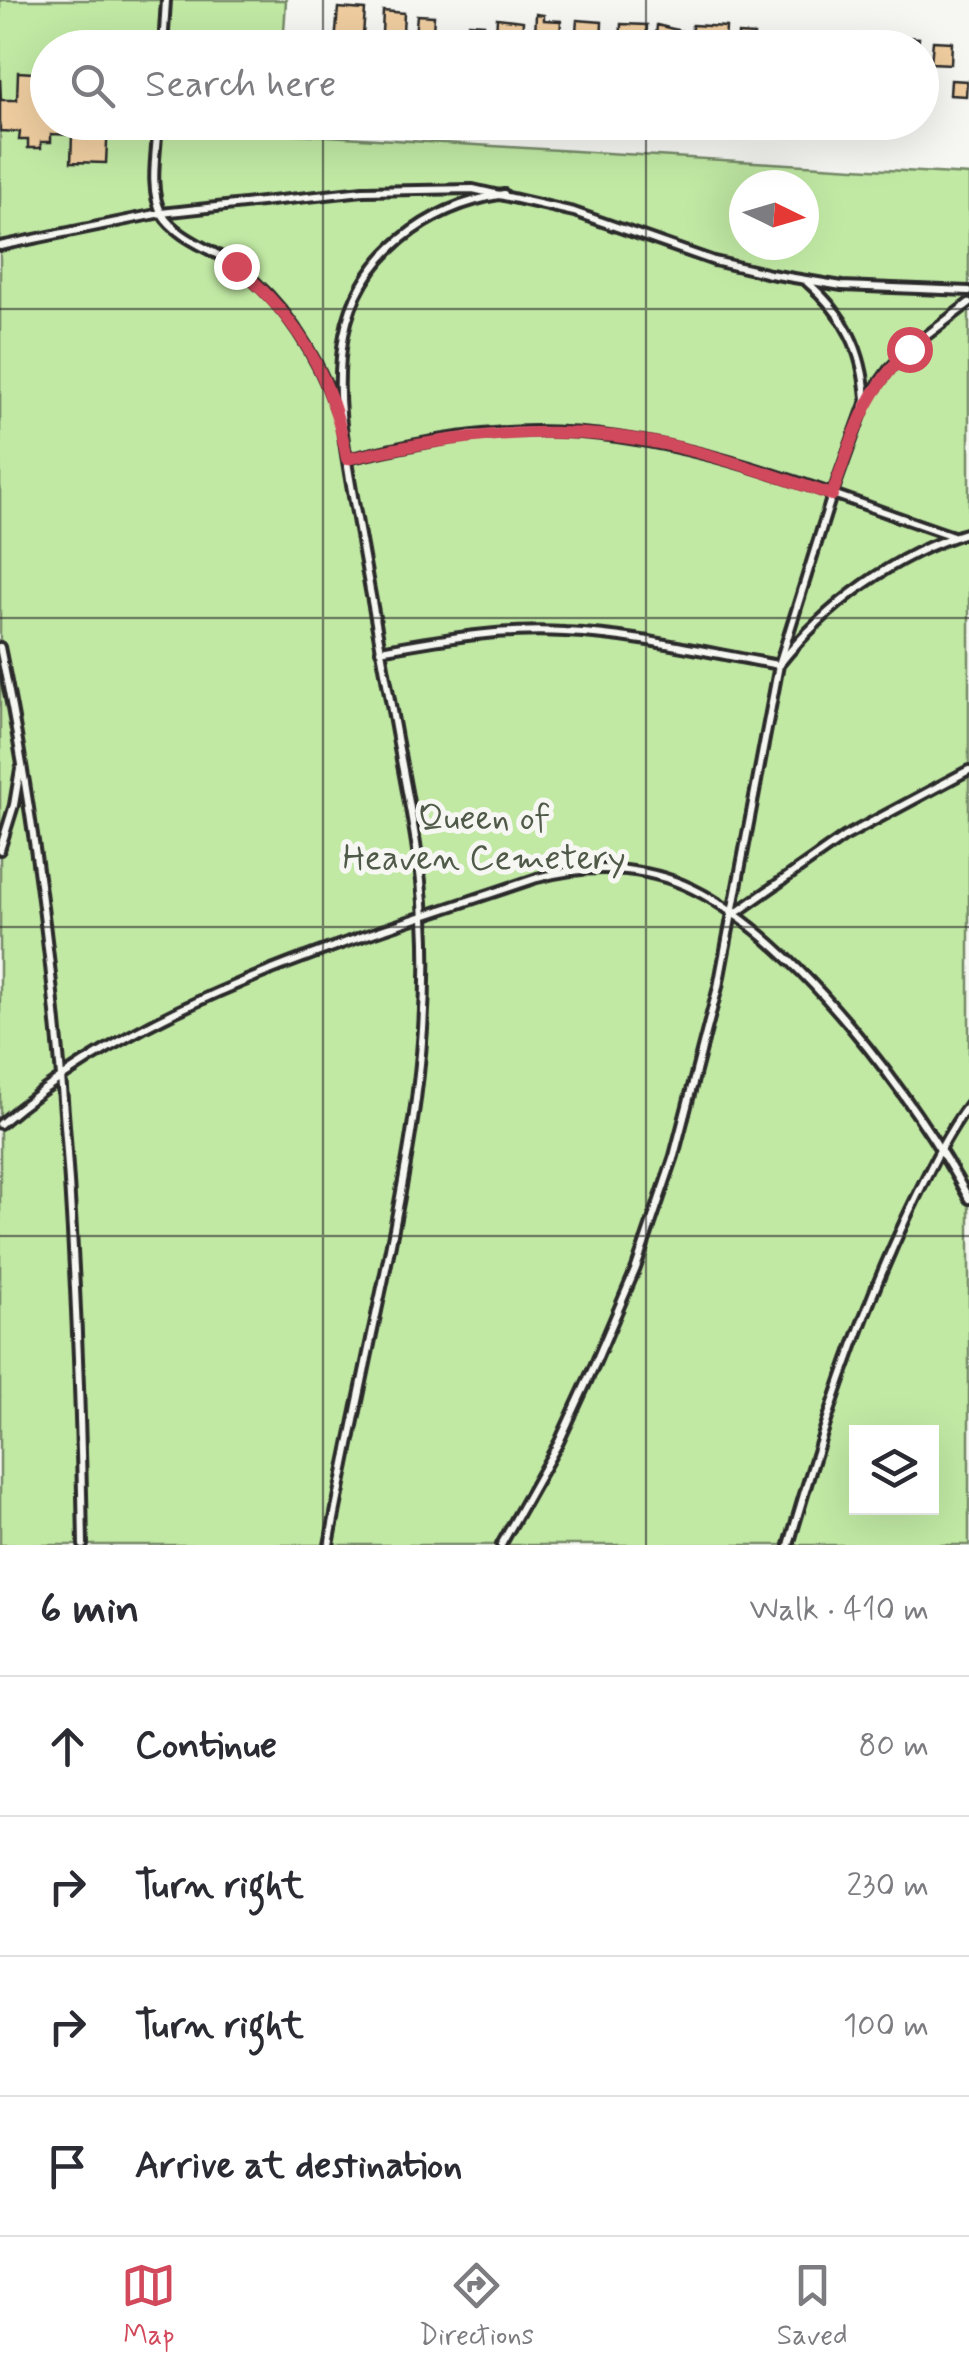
<!DOCTYPE html>
<meta charset="utf-8">
<style>
:root{--surface:#fff;--page:#f2f2f3;--text:#2b2b33;--muted:#7c7c81;--line:#e1e1e2;--accent:#d1495b}
body{margin:0;font-family:Mynerve,sans-serif;background:var(--page);color:var(--text)}
.controls{position:absolute;right:30px;bottom:30px;display:grid;overflow:hidden;border-radius:0px;box-shadow:0 10px 40px #0002}
.controls button{width:90px;height:90px;display:grid;place-items:center;padding:0;border:0;border-bottom:2px solid var(--line);background:var(--surface);color:var(--text);font:50px sans-serif}
.compass{position:absolute;left:729px;top:170px;width:90px;height:90px;border-radius:50%;background:var(--surface);box-shadow:0 10px 40px #0002;rotate:95deg}
.stop{position:absolute;width:30px;height:30px;margin:-22px;border:8px solid #d1495b;border-radius:50%;background:#fff}
.stop.end{background:#d1495b;border-color:#fff;box-shadow:0 2px 10px #0008}
.list{margin:0;padding:0;list-style:none}
h2{display:flex;justify-content:space-between;align-items:center;height:130px;margin:0;padding:0 40px;font-size:42px}
h2 small{font-size:32px;font-weight:400;color:var(--muted)}
.list li{display:grid;grid-template-columns:65px 1fr auto;gap:30px;align-items:center;box-sizing:border-box;height:140px;padding:0 40px;border-top:2px solid var(--line)}
.list b{display:block;font-size:38px;white-space:nowrap}
.list em{font-size:32px;font-style:normal;color:var(--muted)}
.icon{flex:none;width:55px;height:55px;fill:none;stroke:currentColor;stroke-width:2;stroke-linecap:round;stroke-linejoin:round}
.map{position:relative;flex:none;width:969px;height:1545px;overflow:hidden}
.search{position:absolute;background:var(--surface);box-shadow:0 10px 40px #0002;left:30px;right:30px;top:30px;height:110px;display:flex;align-items:center;gap:25px;box-sizing:border-box;padding:0 35px;border-radius:55px;color:var(--muted);font-size:38px}
.sheet{height:690px;background:var(--surface)}
nav{display:flex;justify-content:space-around;align-items:center;box-sizing:border-box;height:140px;border-top:2px solid var(--line);background:var(--surface);font-size:28px;color:var(--muted)}
nav a{display:grid;justify-items:center;gap:5px}
nav .on{color:var(--accent)}
.map>svg:first-child{display:block}
.green{fill:#c1e9a4;stroke:#768a68;stroke-width:2.5;fill-rule:evenodd}
.building{fill:#efcda0;stroke:#2b2b2b;stroke-width:2.5}
.lines{fill:none;stroke-linecap:round;stroke-linejoin:round}
.lane-casing{stroke:#2b2b2b;stroke-width:14}
.lane{stroke:#f6f6f2;stroke-width:6}
.route{stroke:#d1495b;stroke-width:12}
.grid{fill:none;stroke:#2b2b2b;stroke-width:2.5;stroke-opacity:0.55}
.labels{text-anchor:middle;dominant-baseline:central;stroke-width:10;stroke-linejoin:round;paint-order:stroke}
.park-label{font-size:35px;fill:#505a49;stroke:#f6f6f2}
</style>
<div class="map">
<svg width="969" height="1545" viewBox="0 0 969 1545">
<rect width="100%" height="100%" fill="#f6f6f2"/>
<filter id="ink" filterUnits="userSpaceOnUse"><feTurbulence type="fractalNoise" baseFrequency=".01" numOctaves="2"/><feDisplacementMap in="SourceGraphic" scale="20" xChannelSelector="R" yChannelSelector="G"/><feConvolveMatrix kernelMatrix="1 2 1 2 8 2 1 2 1" color-interpolation-filters="sRGB"/></filter>
<g filter="url(#ink)">
<!-- green -->
<path class="green" d="M0,0H286L283,47L48,48V122L279,123V133L969,175V1545H0ZM744,185H804V245H744ZM856,1432H932V1508H856Z"/>
<!-- building -->
<path class="building" d="M338,8L365,10L362,48L335,43Z
M383,11L404,13L403,31L382,33Z
M536,14L544,15V20L561,21L560,38L535,37Z
M417,15L434,16L433,33L444,34V43H433V37L415,36Z
M497,18L523,21L522,37L496,35Z
M577,20L602,22L601,48H582V44L575,43Z
M469,23L484,24L483,40L479,39L478,48H454L455,31L469,32Z
M621,24L647,25L646,48L620,46Z
M657,25L681,31L679,48H655Z
M692,25L726,27L725,46L691,44Z
M738,34L754,35L753,48H737Z
M892,36L919,38L918,48H892Z
M852,37L874,38V48H852Z
M816,38L833,39V48H815Z
M933,41L952,42L951,64L931,63Z
M18,72L48,74V122H108L106,163L71,162L72,135L51,134V142H41V148H28V140H19L20,132L0,131V79L1,100H17Z
M951,80L967,81L966,96L950,95Z
M743,122H761V130L743,129Z"/>
<g class="lines">
<defs>
<path id="lane" d="M163,48L166,0
M158,122C157,150 148,189 162,214C177,239 215,250 237,267C286,303 316,354 337,410
M0,246L161,213L363,191L473,189L574,212L714,261L770,274L842,286L969,291
M807,282C845,315 863,350 866,400
M347,459C409,445 471,431 535,431C680,431 817,490 953,536
M0,647C61,941 78,1245 83,1545
M380,650C442,639 503,628 565,632C637,635 709,653 779,665C826,605 895,554 969,532
M0,850L14,805L20,769
M733,915L844,837L969,770
M0,1124C151,995 353,941 537,878C587,864 645,865 693,889C797,940 915,1099 969,1199
M329,1545C346,1456 365,1367 384,1278C409,1158 431,1041 424,918C421,858 408,798 397,738C384,669 372,599 359,530C348,465 332,401 344,335C359,255 428,206 504,194
M501,1545L559,1442L595,1364L636,1268L674,1156L718,987L779,665L832,495L866,401L889,369L909,349L969,303
M789,1545C822,1431 858,1319 909,1212C927,1175 945,1136 969,1104"/>
</defs>
<!-- lane casing -->
<use href="#lane" class="lane-casing"/>
<!-- lane -->
<use href="#lane" class="lane"/>
</g>
</g>
<g class="lines" filter="url(#ink)">
<!-- route -->
<path class="route" d="M236,266C300,320 332,377 347,459C453,435 557,422 664,444C721,456 777,477 832,495C854,434 862,397 909,349"/>
</g>
<!-- grid -->
<path class="grid" d="M323,0V48M646,0V48M323,122V1545M646,122V1545M0,309H969M0,618H969M0,927H969M0,1236H969"/>
<g class="labels">
<!-- park labels -->
<g class="park-label">
<text x="484" y="819">Queen of<tspan x="484" dy="40">Heaven Cemetery</tspan></text>
</g>
</g>
</svg>
<div class="controls">
<button><svg class="icon" aria-label="layers" viewBox="0 0 24 24"><path d="M12 4l9 5-9 5-9-5zM3 14l9 5 9-5"/></svg></button>
</div>
<svg class="compass" viewBox="-18 -18 36 36"><path d="M0-13l5 13h-10z" fill="#e53935"/><path d="M0 13l5-13h-10z" fill="#7c7c81"/></svg>
<div class="stop" style="left:909px;top:349px"></div>
<div class="stop end" style="left:236px;top:266px"></div>
<div class="search"><svg class="icon" aria-label="search" viewBox="0 0 24 24"><circle cx="10" cy="10" r="6"/><path d="M15 15l6 6"/></svg>Search here</div>
</div>
<section class="sheet">
<h2>6 min<small>Walk · 410 m</small></h2>
<ul class="list">
<li><svg class="icon" aria-label="ahead" viewBox="0 0 24 24"><path d="M12 20V5M6 11l6-6 6 6"/></svg><div><b>Continue</b></div><em>80 m</em></li>
<li><svg class="icon" aria-label="right" viewBox="0 0 24 24"><path d="M7 20v-9h11M14 6l5 5-5 5"/></svg><div><b>Turn right</b></div><em>230 m</em></li>
<li><svg class="icon" aria-label="right" viewBox="0 0 24 24"><path d="M7 20v-9h11M14 6l5 5-5 5"/></svg><div><b>Turn right</b></div><em>100 m</em></li>
<li><svg class="icon" aria-label="arrive" viewBox="0 0 24 24"><path d="M6 21V4h12l-3 4 3 4H6"/></svg><div><b>Arrive at destination</b></div></li>
</ul>
</section>
<nav>
<a class="on"><svg class="icon" aria-label="map" viewBox="0 0 24 24"><path d="M3 6l6-2 6 2 6-2v14l-6 2-6-2-6 2zM9 4v14M15 6v14"/></svg>Map</a>
<a><svg class="icon" aria-label="directions" viewBox="0 0 24 24"><path d="M12 3l9 9-9 9-9-9zM9 14v-3h6M13 9l2 2-2 2"/></svg>Directions</a>
<a><svg class="icon" aria-label="saved" viewBox="0 0 24 24"><path d="M7 4h10v16l-5-4-5 4z"/></svg>Saved</a>
</nav>
